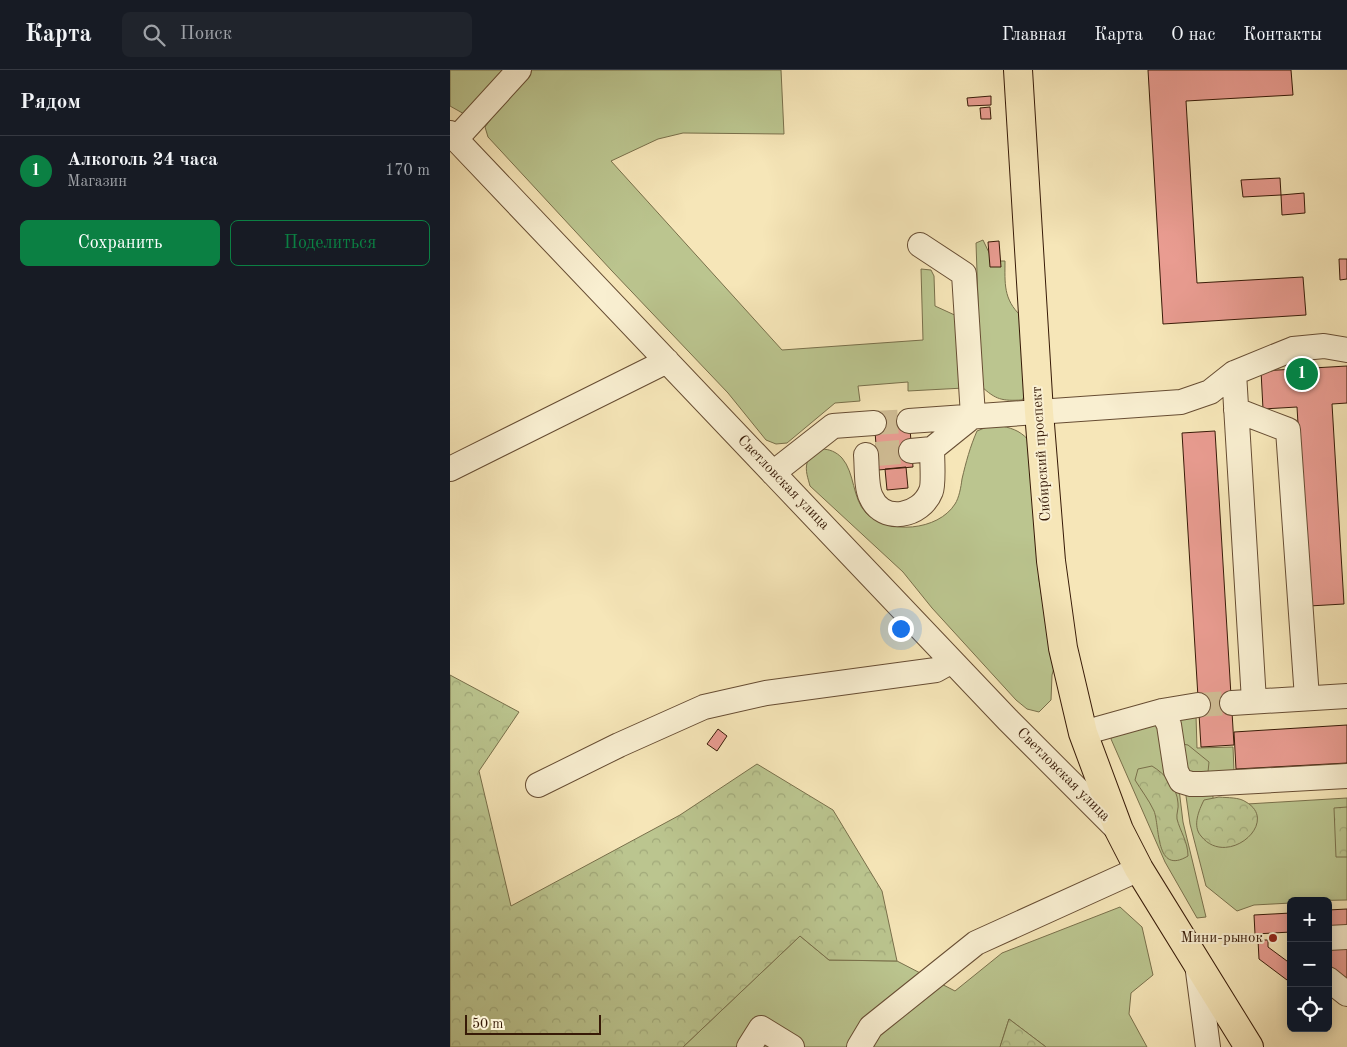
<!DOCTYPE html>
<html lang="ru">
<meta charset="utf-8">
<style>
:root{--surface:#171b24;--page:#20242c;--text:#f1f3f6;--muted:#9ea1a6;--line:#363941;--accent:#0b8043}
body{margin:0;font-family:"Old Standard TT",serif;background:var(--page);color:var(--text)}
.controls{position:absolute;right:15px;bottom:15px;display:grid;overflow:hidden;border-radius:8px;box-shadow:0 2px 12px #0003}
.controls button{width:45px;height:45px;display:grid;place-items:center;padding:0;border:0;border-bottom:1px solid var(--line);background:var(--surface);color:var(--text);font:25px sans-serif}
.scale{position:absolute;left:15px;bottom:12px;width:136px;box-sizing:border-box;padding-left:5px;border:2px solid #371a07;border-top:0;font-size:14px;line-height:18px;white-space:nowrap;color:#371a07;-webkit-text-stroke:4px #f9efd1;paint-order:stroke}
.you{position:absolute;left:450px;top:558px;width:18px;height:18px;margin:-12px;border:4px solid #fff;border-radius:50%;background:#1a73e8;box-shadow:0 0 0 8px #1a73e833}
.badge{display:grid;place-items:center;width:32px;height:32px;border-radius:50%;background:var(--accent);color:#fff;font-size:16px;font-weight:700}
.pin{position:absolute;translate:-50% -50%;border:2px solid #fff;box-shadow:0 1px 5px #0006}
.list{margin:0;padding:0;list-style:none}
h2{display:flex;justify-content:space-between;align-items:center;height:65px;margin:0;padding:0 20px;font-size:21px}
h2 small{font-size:16px;font-weight:400;color:var(--muted)}
.list li{display:grid;grid-template-columns:32px 1fr auto;gap:15px;align-items:center;box-sizing:border-box;height:70px;padding:0 20px;border-top:1px solid var(--line)}
.list b{display:block;font-size:19px;white-space:nowrap}
.list p{margin:0;font-size:16px;white-space:nowrap;color:var(--muted)}
.list em{font-size:16px;font-style:normal;color:var(--muted)}
.actions{display:flex;gap:10px;padding:15px 20px}
.actions a{flex:1;padding:11px 0;border:1px solid var(--accent);border-radius:8px;text-align:center;font-size:18px;color:var(--accent)}
.actions .main{background:var(--accent);color:#fff}
.icon{flex:none;width:28px;height:28px;fill:none;stroke:currentColor;stroke-width:2;stroke-linecap:round;stroke-linejoin:round}
.map{position:relative;flex:none;width:897px;height:977px;overflow:hidden}
header{display:flex;align-items:center;gap:30px;box-sizing:border-box;height:70px;padding:0 25px;background:var(--surface);border-bottom:1px solid var(--line)}
header strong{font-size:24px}
nav{display:flex;gap:28px;margin-inline-start:auto;font-size:18px}
.search{width:350px;height:45px;background:var(--page);display:flex;align-items:center;gap:12px;box-sizing:border-box;padding:0 18px;border-radius:8px;color:var(--muted);font-size:19px}
main{display:flex}
aside{flex:1;background:var(--surface)}
.map>svg:first-child{display:block}
.grass{fill:#bbc58f;stroke:#79704b}
.forest{fill:url(#forest-crowns);stroke:#79704b}
.building{fill:#e99c91;stroke:#371a07}
.lines{fill:none;stroke-linecap:round;stroke-linejoin:round}
.minor-tunnel{stroke:#d0bd95;stroke-width:24;stroke-dasharray:24 12;stroke-linecap:butt}
.minor-casing{stroke:#674d33;stroke-width:26}
.major-casing{stroke:#371a07;stroke-width:30}
.minor{stroke:#f9efd1;stroke-width:24}
.major{stroke:#f6e6b8;stroke-width:28}
.poi-dot{fill:#8f2418;stroke:#f9efd1;stroke-width:2}
.labels{text-anchor:middle;dominant-baseline:central;stroke-width:4;stroke-linejoin:round;paint-order:stroke}
.street-label{font-size:15px;fill:#371a07;stroke:#f9efd1}
.poi-label{font-size:15px;fill:#371a07;stroke:#f9efd1;text-anchor:end}
</style>
<header>
<strong>Карта</strong>
<div class="search"><svg class="icon" aria-label="search" viewBox="0 0 24 24"><circle cx="10" cy="10" r="6"/><path d="M15 15l6 6"/></svg>Поиск</div>
<nav><a>Главная</a><a>Карта</a><a>О нас</a><a>Контакты</a></nav>
</header>
<main>
<aside>
<h2>Рядом<small></small></h2>
<ul class="list">
<li><span class="badge">1</span><div><b>Алкоголь 24 часа</b><p>Магазин</p></div><em>170 m</em></li>
</ul>
<div class="actions"><a class="main">Сохранить</a><a>Поделиться</a></div>
</aside>
<div class="map">
<svg width="897" height="977" viewBox="0 0 897 977">
<defs>
<pattern id="forest-crowns" width="20" height="18" patternUnits="userSpaceOnUse" patternTransform="scale(1.25)"><rect width="20" height="18" fill="#bbc58f"/><path d="M2 6a3 3 0 1 1 6 0M12 15a3 3 0 1 1 6 0" fill="none" stroke="#a1a97a"/></pattern>
</defs>
<rect width="100%" height="100%" fill="#f6e6b8"/>
<filter id="stains"><feTurbulence type="fractalNoise" baseFrequency=".004" numOctaves="4"/><feColorMatrix values="0 0 0 0 .2 0 0 0 0 .09 0 0 0 0 .02 0 0 0 .5 -.17"/></filter>
<radialGradient id="worn" r=".72"><stop offset=".6" stop-color="#630" stop-opacity="0"/><stop offset="1" stop-color="#630" stop-opacity=".3"/></radialGradient>
<!-- grass -->
<path class="grass" d="M0,0H62L16,45L0,36Z
M81,0H331L334,64L233,63L208,69L161,91L332,280L473,270L471,199L481,200L484,206L485,236L509,247L514,318L458,321V312L408,316L410,331L385,333L337,373L326,374L316,370L278,323L162,201L38,67L35,57L46,42Z
M533,170L543,191H555C555,213 553,229 571,246L577,323L572,330C552,331 546,330 531,316L526,173Z
M552,356C565,359 572,362 581,373L589,510L604,598L602,605L601,630L589,642L577,639L566,630L482,538L453,502L360,416C358,408 355,401 357,393C361,375 381,376 392,388C405,403 402,428 416,443C438,465 488,461 505,434C509,428 511,417 512,409C516,392 520,377 527,361L537,357Z
M746,646L747,678L783,677L784,701L746,706L724,648Z
M701,655L711,656L729,719L733,752L756,847L747,848L715,792L661,669L663,663Z
M762,718L764,736L897,728V830L841,831V833L804,835L787,841L756,816L740,754L735,719Z
M670,837L692,857L703,905L681,923L679,944L697,977H596L559,949L550,977H233L350,866L379,890L447,891L505,921L552,883Z"/>
<!-- forest -->
<path class="forest" d="M0,605L69,642L29,701L61,836L230,745L307,694L383,740L432,821L447,891L379,890L350,866L233,977H0Z
M732,674L738,675L759,692L758,702L753,706H736Z
M702,696C715,704 727,717 728,733C729,738 726,744 727,749C730,761 738,772 738,786C705,806 710,756 704,741C699,730 691,720 685,710L688,699Z
M769,727C778,728 789,727 796,732C831,752 777,799 751,766C742,756 749,740 754,730Z
M897,737V787H886L884,738Z
M559,949L596,977H550Z"/>
<!-- building -->
<path class="building" d="M698,0H841L843,25L736,31L747,213L853,207L856,245L713,254Z
M541,26V35L518,36L517,28Z
M540,37L541,49H531L530,38Z
M830,108L831,125L793,127L791,110Z
M854,123L855,143L832,145L831,125Z
M549,171L551,197H540L538,172Z
M889,189H897V209L890,210Z
M897,296V333L882,334L894,534L859,536L847,337L813,339L811,301Z
M459,346L463,397L428,400L424,349Z
M765,361L784,675L751,677L732,363Z
M456,397L458,418L437,420L435,399Z
M897,655V693L786,699L784,662Z
M268,659L277,666L267,681L257,674Z
M897,839V858L878,859V840Z
M841,843V862L805,864L804,845Z
M808,870H818V877L841,894V913L809,889Z
M897,876V911L878,896V877Z"/>
<g class="lines">
<!-- minor-tunnel -->
<path class="minor-tunnel" d="M424,353L459,351
M426,384L461,381
M748,635L782,633"/>
<defs>
<path id="minor" d="M0,63L558,650L668,760
M6,69L69,0
M784,303L804,631
M786,340L838,360L857,628
M459,351L731,332L760,322L784,303L843,279L874,276L897,280
M461,381L482,379L523,346L514,204L470,175
M416,385C417,396 416,417 421,427C433,454 471,447 481,421C484,414 482,389 482,379
M0,399L217,291
M323,403L383,356L424,353
M782,633L897,626
M712,641L719,655L726,701L731,711L741,714H752L897,706
M633,663L712,641L748,635
M88,715L169,675L254,637L316,623L486,600L502,591
M878,868L897,867
M747,894L758,977
M878,909L897,924
M299,977L311,958L342,977
M409,977L421,957L526,873L689,799"/>
<path id="major" d="M568,0L589,342L601,491L613,578L633,663L669,760L689,799L799,977"/>
</defs>
<!-- minor casing -->
<use href="#minor" class="minor-casing"/>
<!-- major casing -->
<use href="#major" class="major-casing"/>
<!-- minor -->
<use href="#minor" class="minor"/>
<!-- major -->
<use href="#major" class="major"/>
</g>
<!-- markers -->
<circle class="poi-dot" cx="823" cy="868" r="5"/>
<g class="labels">
<!-- street labels -->
<g class="street-label">
<text transform="translate(592 384) rotate(-94)">Сибирский проспект</text>
<text transform="translate(333 413) rotate(46)">Светловская улица</text>
<text transform="translate(613 705) rotate(45)">Светловская улица</text>
</g>
<!-- poi labels -->
<g class="poi-label">
<text x="813" y="868">Мини-рынок</text>
</g>
</g>
<rect width="100%" height="100%" filter="url(#stains)"/>
<rect width="100%" height="100%" fill="url(#worn)"/>
</svg>
<div class="controls">
<button>+</button>
<button>−</button>
<button><svg class="icon" aria-label="locate" viewBox="0 0 24 24"><circle cx="12" cy="12" r="6"/><path d="M12 2v4M12 18v4M2 12h4M18 12h4"/></svg></button>
</div>
<div class="scale">50 m</div>
<div class="you"></div>
<div class="pin badge" style="left:852px;top:304px">1</div>
</div>
</main>
